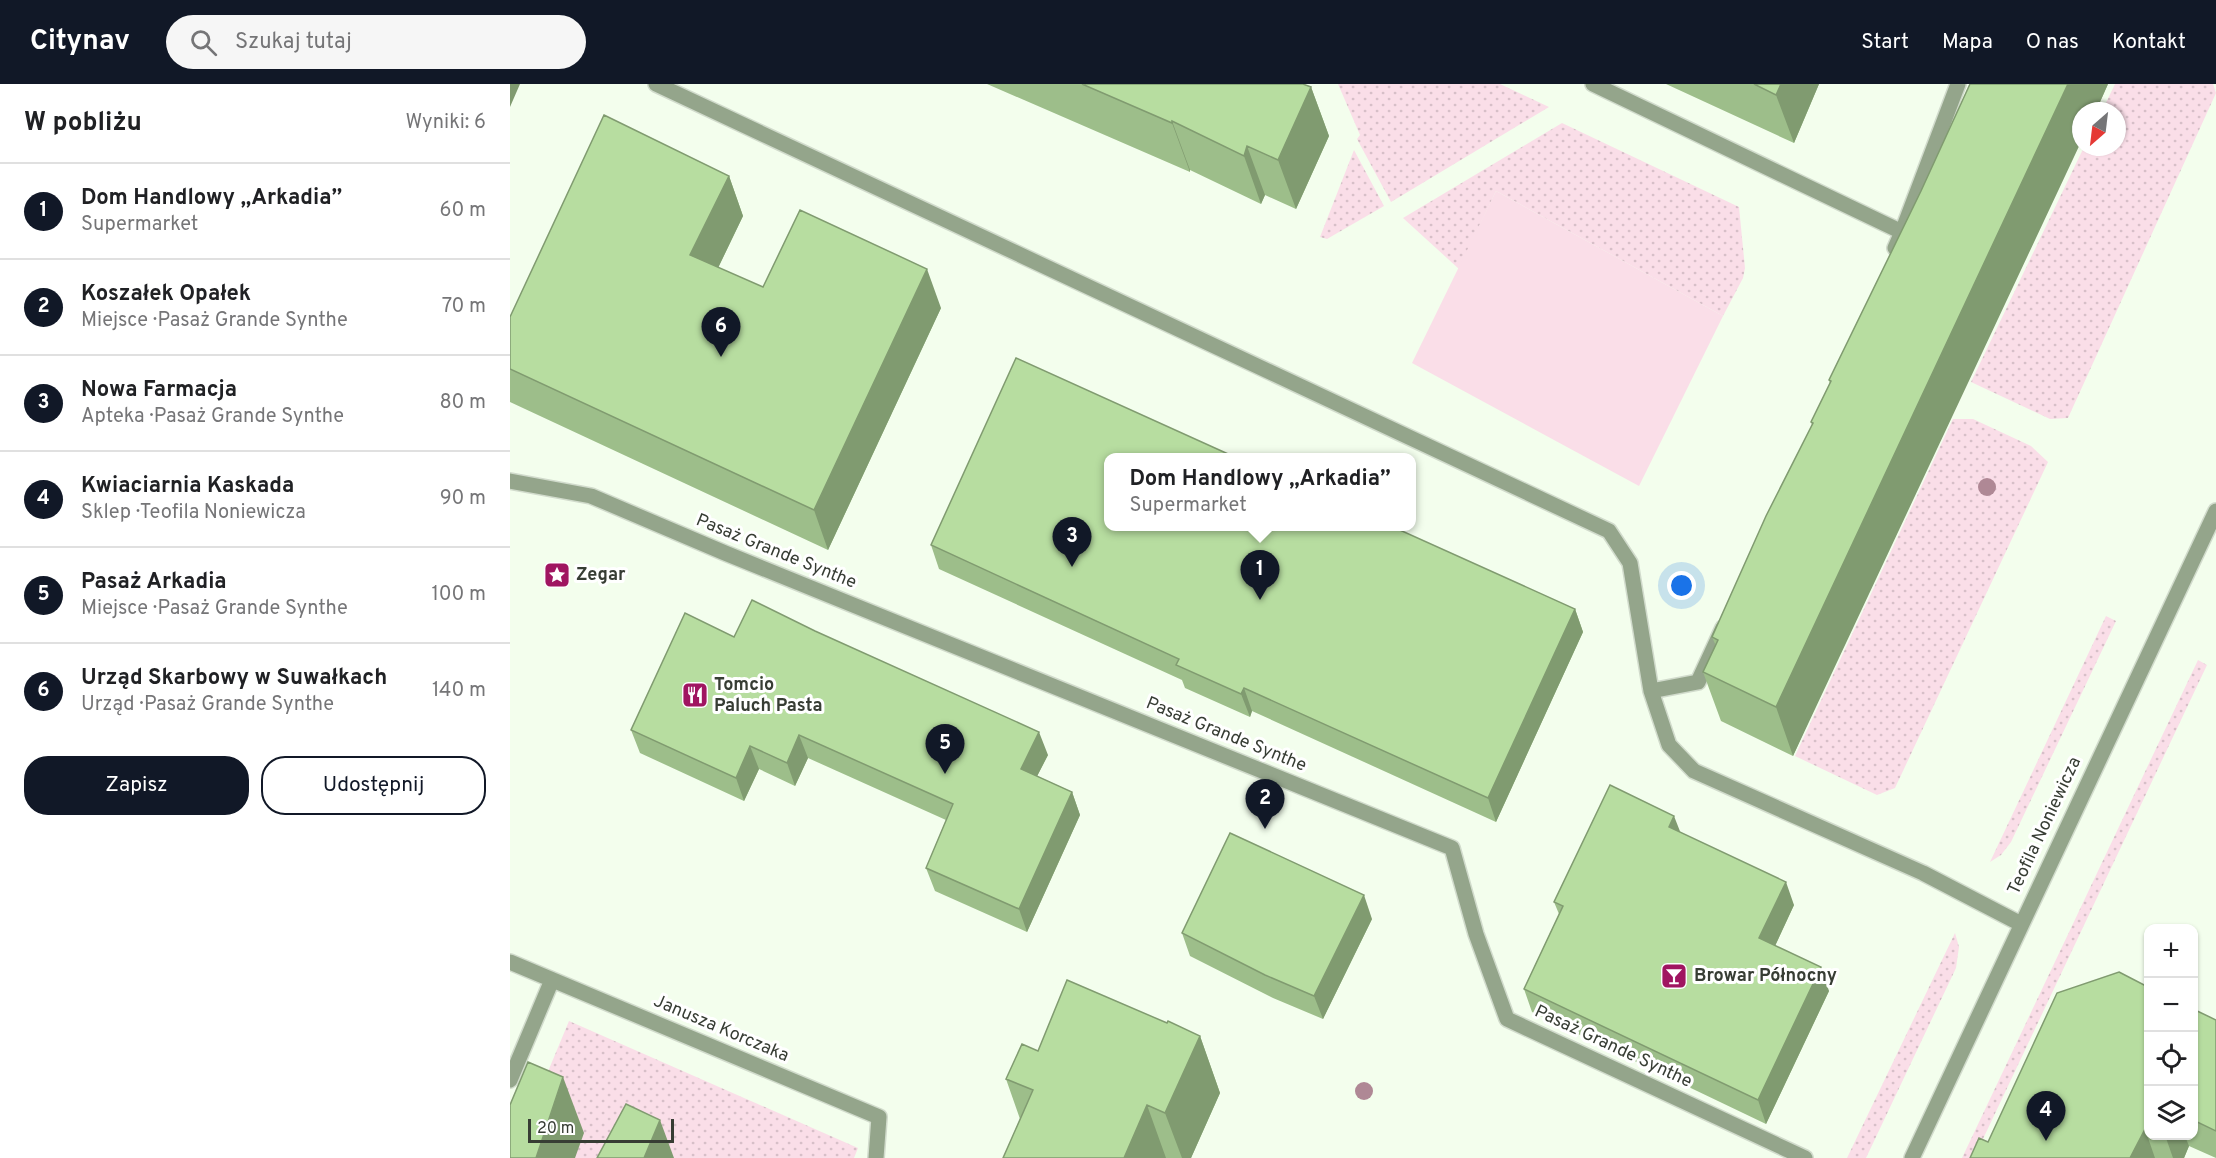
<!DOCTYPE html>
<html lang="pl">
<meta charset="utf-8">
<style>
:root{--surface:#fff;--page:#f6f6f6;--text:#202124;--muted:#757577;--line:#e0e0e0;--accent:#111827}
body{margin:0;font-family:Overpass,sans-serif;background:var(--page);color:var(--text)}
.controls{position:absolute;right:18px;bottom:18px;display:grid;overflow:hidden;border-radius:12px;box-shadow:0 2px 4px #0004}
.controls button{width:54px;height:54px;display:grid;place-items:center;padding:0;border:0;border-bottom:2px solid var(--line);background:var(--surface);color:var(--text);font:30px sans-serif}
.compass{position:absolute;left:1562px;top:18px;width:54px;height:54px;border-radius:50%;background:var(--surface);box-shadow:0 2px 4px #0004;rotate:208deg}
.scale{position:absolute;left:18px;bottom:15px;width:146px;box-sizing:border-box;padding-left:6px;border:3px solid #373d34;border-top:0;font-size:16px;line-height:21px;white-space:nowrap;color:#373d34;-webkit-text-stroke:4px #fff;paint-order:stroke}
.you{position:absolute;left:1172px;top:502px;width:21px;height:21px;margin:-15px;border:4px solid #fff;border-radius:50%;background:#1a73e8;box-shadow:0 0 0 9px #1a73e833}
.badge{display:grid;place-items:center;width:39px;height:39px;border-radius:50%;background:var(--accent);color:#fff;font-size:20px;font-weight:700}
.pin{position:absolute;translate:-50% -50px;filter:drop-shadow(0 2px 3px #0008)}
.pin::after{content:'';position:absolute;top:32px;width:21px;height:18px;background:inherit;clip-path:polygon(0 0,100% 0,50% 100%)}
.popup{position:absolute;left:594px;top:369px;width:312px;height:78px;box-sizing:border-box;display:grid;place-content:center;border-radius:12px;background:var(--surface);filter:drop-shadow(0 2px 4px #0005);font-size:20px;white-space:nowrap;color:var(--muted)}
.popup b{font-size:22px;color:var(--text)}
.popup::after{content:'';position:absolute;left:50%;top:100%;margin-left:-12px;border:12px solid transparent;border-top-color:var(--surface)}
.list{margin:0;padding:0;list-style:none}
h2{display:flex;justify-content:space-between;align-items:center;height:78px;margin:0;padding:0 24px;font-size:26px}
h2 small{font-size:20px;font-weight:400;color:var(--muted)}
.list li{display:grid;grid-template-columns:39px 1fr auto;gap:18px;align-items:center;box-sizing:border-box;height:96px;padding:0 24px;border-top:2px solid var(--line)}
.list b{display:block;font-size:22px;white-space:nowrap}
.list p{margin:0;font-size:20px;white-space:nowrap;color:var(--muted)}
.list em{font-size:20px;font-style:normal;color:var(--muted)}
.actions{display:flex;gap:12px;padding:18px 24px}
.actions a{flex:1;padding:14px 0;border:2px solid var(--accent);border-radius:24px;text-align:center;font-size:21px;color:var(--accent)}
.actions .main{background:var(--accent);color:#fff}
.icon{flex:none;width:33px;height:33px;fill:none;stroke:currentColor;stroke-width:2;stroke-linecap:round;stroke-linejoin:round}
.map{position:relative;flex:none;width:1706px;height:1074px;overflow:hidden}
header{display:flex;align-items:center;gap:36px;box-sizing:border-box;height:84px;padding:0 30px;background:var(--accent);color:#fff}
header strong{font-size:28px}
nav{display:flex;gap:33px;margin-inline-start:auto;font-size:21px}
.search{width:420px;height:54px;background:var(--page);display:flex;align-items:center;gap:15px;box-sizing:border-box;padding:0 21px;border-radius:33px;color:var(--muted);font-size:22px}
main{display:flex}
aside{flex:1;background:var(--surface)}
.map>svg:first-child{display:block}
.grass{fill:url(#grass-dots)}
.pitch{fill:#fadee8}
.lines{fill:none;stroke-linecap:round;stroke-linejoin:round}
.minor-casing{stroke:#d1dbcc;stroke-width:18}
.minor{stroke:#94a58b;stroke-width:15}
.tree{fill:#af8895}
.wall{fill:#9dbe8a}
.shaded-wall{fill:#809b70}
.building{fill:#b7dda0;stroke:#809b70;stroke-width:1.5}
.labels{text-anchor:middle;dominant-baseline:central;stroke-width:6;stroke-linejoin:round;paint-order:stroke}
.street-label{font-size:18px;fill:#373d34;stroke:#fff}
.poi-label{font-size:18px;font-weight:bold;fill:#373d34;stroke:#fff;text-anchor:start}
</style>
<header>
<strong>Citynav</strong>
<div class="search"><svg class="icon" aria-label="search" viewBox="0 0 24 24"><circle cx="10" cy="10" r="6"/><path d="M15 15l6 6"/></svg>Szukaj tutaj</div>
<nav><a>Start</a><a>Mapa</a><a>O nas</a><a>Kontakt</a></nav>
</header>
<main>
<aside>
<h2>W pobliżu<small>Wyniki: 6</small></h2>
<ul class="list">
<li><span class="badge">1</span><div><b>Dom Handlowy „Arkadia”</b><p>Supermarket</p></div><em>60 m</em></li>
<li><span class="badge">2</span><div><b>Koszałek Opałek</b><p>Miejsce · Pasaż Grande Synthe</p></div><em>70 m</em></li>
<li><span class="badge">3</span><div><b>Nowa Farmacja</b><p>Apteka · Pasaż Grande Synthe</p></div><em>80 m</em></li>
<li><span class="badge">4</span><div><b>Kwiaciarnia Kaskada</b><p>Sklep · Teofila Noniewicza</p></div><em>90 m</em></li>
<li><span class="badge">5</span><div><b>Pasaż Arkadia</b><p>Miejsce · Pasaż Grande Synthe</p></div><em>100 m</em></li>
<li><span class="badge">6</span><div><b>Urząd Skarbowy w Suwałkach</b><p>Urząd · Pasaż Grande Synthe</p></div><em>140 m</em></li>
</ul>
<div class="actions"><a class="main">Zapisz</a><a>Udostępnij</a></div>
</aside>
<div class="map">
<svg width="1706" height="1074" viewBox="0 0 1706 1074">
<defs>
<pattern id="grass-dots" width="8" height="8" patternUnits="userSpaceOnUse" patternTransform="scale(1.5)"><rect width="8" height="8" fill="#fadee8"/><path d="M2 2h.1M6 6h.1" fill="none" stroke="#d7bfc8" stroke-width="1.8" stroke-linecap="round"/></pattern>
</defs>
<rect width="100%" height="100%" fill="#f3feed"/>
<!-- grass -->
<path class="grass" d="M828,0H990L1039,23L881,118L847,55L850,51Z
M1605,0H1703L1706,9L1558,334L1540,335L1461,298L1574,63H1607V27H1592Z
M1052,39L1229,123L1235,184L1233,194L1213,232L986,107L949,185L893,134Z
M844,66L874,122L817,155L810,153Z
M1443,335H1463L1521,362L1538,378L1385,704L1367,711L1285,672Z
M1596,532L1606,537L1501,758L1491,771L1480,778Z
M1688,576L1697,581L1464,1074H1452Z
M1445,849L1449,863L1446,884L1356,1074H1337Z
M59,937L348,1064L344,1074H2Z"/>
<!-- pitch -->
<path class="pitch" d="M986,107L1213,232L1129,402L902,279Z"/>
<g class="lines">
<defs>
<path id="minor" d="M146,0L1099,447L1120,479L1141,607L1159,661L1184,687L1413,789L1511,840
M1083,0L1392,148L1385,164
M1392,148L1448,0
M0,397L81,412L215,469L942,764L966,850L997,935L1295,1074
M1141,607L1188,598L1213,544
M0,878L369,1033L366,1074
M0,996L42,896
M1402,1074L1706,427"/>
</defs>
<!-- minor casing -->
<use href="#minor" class="minor-casing"/>
<!-- minor -->
<use href="#minor" class="minor"/>
</g>
<!-- trees -->
<g class="tree">
<circle cx="1477" cy="403" r="9"/>
<circle cx="854" cy="1007" r="9"/>
</g>
<!-- wall -->
<path class="wall" d="M477,0H793L801,3L819,52L786,125L755,111L751,120L680,86V88Z
M1156,0H1309L1284,59Z
M1598,0L1586,27H1571L1283,672L1211,637L1193,588L1206,562L1202,553L1302,341L1301,338L1320,300L1319,296L1411,107Z
M219,92L233,132L208,184L253,203L431,224L318,466L0,318V233Z
M421,461L1065,525L1073,548L986,738L742,627L740,633L675,604L672,596L429,485Z
M224,553L538,671L527,692L562,708L570,731L517,848L425,807L416,784L436,736L298,674L285,702L249,685L234,717L130,669L121,646Z
M1170,748L1284,821L1265,862L1319,907L1256,1040L1022,928L1014,905L1049,830L1044,818Z
M862,835L813,935L763,914L680,872L672,849Z
M1638,903V1052H1683V925L1706,936V1074L1679,1062L1674,1074H1460L1478,1058Z
M690,952L710,1009L681,1074H493L510,1035L496,995L528,967Z"/>
<!-- shaded-wall -->
<path class="shaded-wall" d="M0,0H10L0,23Z
M1271,0H1309L1284,59L1266,11Z
M1558,0H1598L1586,27H1571V58L1283,672L1266,623Z
M801,3L819,52L786,125L768,76Z
M662,37L680,86V88L662,39Z
M737,62L755,111L751,120L734,72Z
M219,92L233,132L195,211L180,171Z
M417,185L431,224L318,466L304,426Z
M1065,525L1073,548L986,738L978,714Z
M734,604L742,627L740,633L731,610Z
M529,648L538,671L519,708L511,685Z
M289,651L298,674L285,702L277,679Z
M240,662L249,685L234,717L226,694Z
M562,708L570,731L517,848L509,825Z
M1164,732L1173,755L1159,743Z
M1276,798L1284,821L1258,877L1249,854Z
M854,811L862,835L813,935L804,912Z
M1311,883L1319,907L1256,1040L1248,1016Z
M690,952L710,1009L681,1074H672L655,1029Z
M53,993L74,1049L65,1074H26Z
M637,1021L656,1074H614Z
M150,1036L164,1074H134Z
M1635,1045L1645,1074H1620Z
M1657,1052H1675L1679,1062L1674,1074H1663L1656,1054Z"/>
<!-- building -->
<path class="building" d="M572,0H793L801,3L768,76L737,62L734,72L662,37V39Z
M1244,0H1271L1266,11Z
M1460,0H1558L1266,623L1193,588L1208,556L1202,553L1256,432L1303,339L1301,338L1321,297L1319,296L1411,107Z
M94,31L219,92L180,171L253,203L290,126L417,185L304,426L0,285V233Z
M506,274L727,374H598V442H881L1065,525L978,714L734,604L731,610L666,581L669,575L421,461Z
M242,516L305,547L529,648L511,685L562,708L509,825L416,784L443,720L289,651L277,679L240,662L226,694L121,646L175,529L224,553Z
M1100,701L1164,732L1159,743L1276,798L1249,854L1311,883L1248,1016L1014,905L1053,822L1044,818Z
M720,749L854,811L804,912L755,891L672,849Z
M1609,888L1638,903V1047L1635,1045L1620,1074H1460L1469,1054L1478,1058L1547,909Z
M557,896L657,939L658,937L690,952L655,1029L637,1021L614,1074H493L523,1006L496,995L512,960L528,967Z
M1683,925L1706,936V1047L1683,1036Z
M18,978L53,993L26,1074H0V1021Z
M116,1020L150,1036L134,1074H87Z"/>
<!-- icons -->
<defs>
<symbol id="sight-square" viewBox="-11 -11 22 22"><rect x="-9" y="-9" width="18" height="18" rx="4" fill="#a01561" stroke="#fff"/><path d="M0-6L1.8-2.2L6-1.7L2.9 1.2L3.7 5.4L0 3.3L-3.7 5.4L-2.9 1.2L-6-1.7L-1.8-2.2Z" fill="#fff"/></symbol>
<symbol id="restaurant-square" viewBox="-11 -11 22 22"><rect x="-9" y="-9" width="18" height="18" rx="4" fill="#a01561" stroke="#fff"/><path d="M-5-6h1v4h1v-4h1v4h1v-4h1v5L-1.5 .5V6h-2V.5L-5-1ZM5-6V6H3V1.5H1.5Q1.5-4 5-6Z" fill="#fff"/></symbol>
<symbol id="bar-square" viewBox="-11 -11 22 22"><rect x="-9" y="-9" width="18" height="18" rx="4" fill="#a01561" stroke="#fff"/><path d="M-6-5H6L.8 .8V4.5H3.5V6h-7V4.5H-.8V.8Z" fill="#fff"/></symbol>
</defs>
<g fill-rule="evenodd">
<use href="#sight-square" x="32" y="476" width="30" height="30"/>
<use href="#restaurant-square" x="170" y="596" width="30" height="30"/>
<use href="#bar-square" x="1149" y="877" width="30" height="30"/>
</g>
<g class="labels">
<!-- street labels -->
<g class="street-label">
<text transform="translate(266 468) rotate(22)">Pasaż Grande Synthe</text>
<text transform="translate(716 651) rotate(22)">Pasaż Grande Synthe</text>
<text transform="translate(1535 742) rotate(-65)">Teofila Noniewicza</text>
<text transform="translate(211 945) rotate(23)">Janusza Korczaka</text>
<text transform="translate(1103 963) rotate(25)">Pasaż Grande Synthe</text>
</g>
<!-- poi labels -->
<g class="poi-label">
<text x="66" y="491">Zegar</text>
<text x="204" y="601">Tomcio<tspan x="204" dy="21">Paluch Pasta</tspan></text>
<text x="1184" y="892">Browar Północny</text>
</g>
</g>
</svg>
<div class="controls">
<button>+</button>
<button>−</button>
<button><svg class="icon" aria-label="locate" viewBox="0 0 24 24"><circle cx="12" cy="12" r="6"/><path d="M12 2v4M12 18v4M2 12h4M18 12h4"/></svg></button>
<button><svg class="icon" aria-label="layers" viewBox="0 0 24 24"><path d="M12 4l9 5-9 5-9-5zM3 14l9 5 9-5"/></svg></button>
</div>
<svg class="compass" viewBox="-18 -18 36 36"><path d="M0-13l5 13h-10z" fill="#e53935"/><path d="M0 13l5-13h-10z" fill="#757577"/></svg>
<div class="scale">20 m</div>
<div class="you"></div>
<div class="pin badge" style="left:750px;top:516px">1</div>
<div class="popup"><b>Dom Handlowy „Arkadia”</b>Supermarket</div>
<div class="pin badge" style="left:755px;top:745px">2</div>
<div class="pin badge" style="left:562px;top:483px">3</div>
<div class="pin badge" style="left:1536px;top:1057px">4</div>
<div class="pin badge" style="left:435px;top:690px">5</div>
<div class="pin badge" style="left:211px;top:273px">6</div>
</div>
</main>
